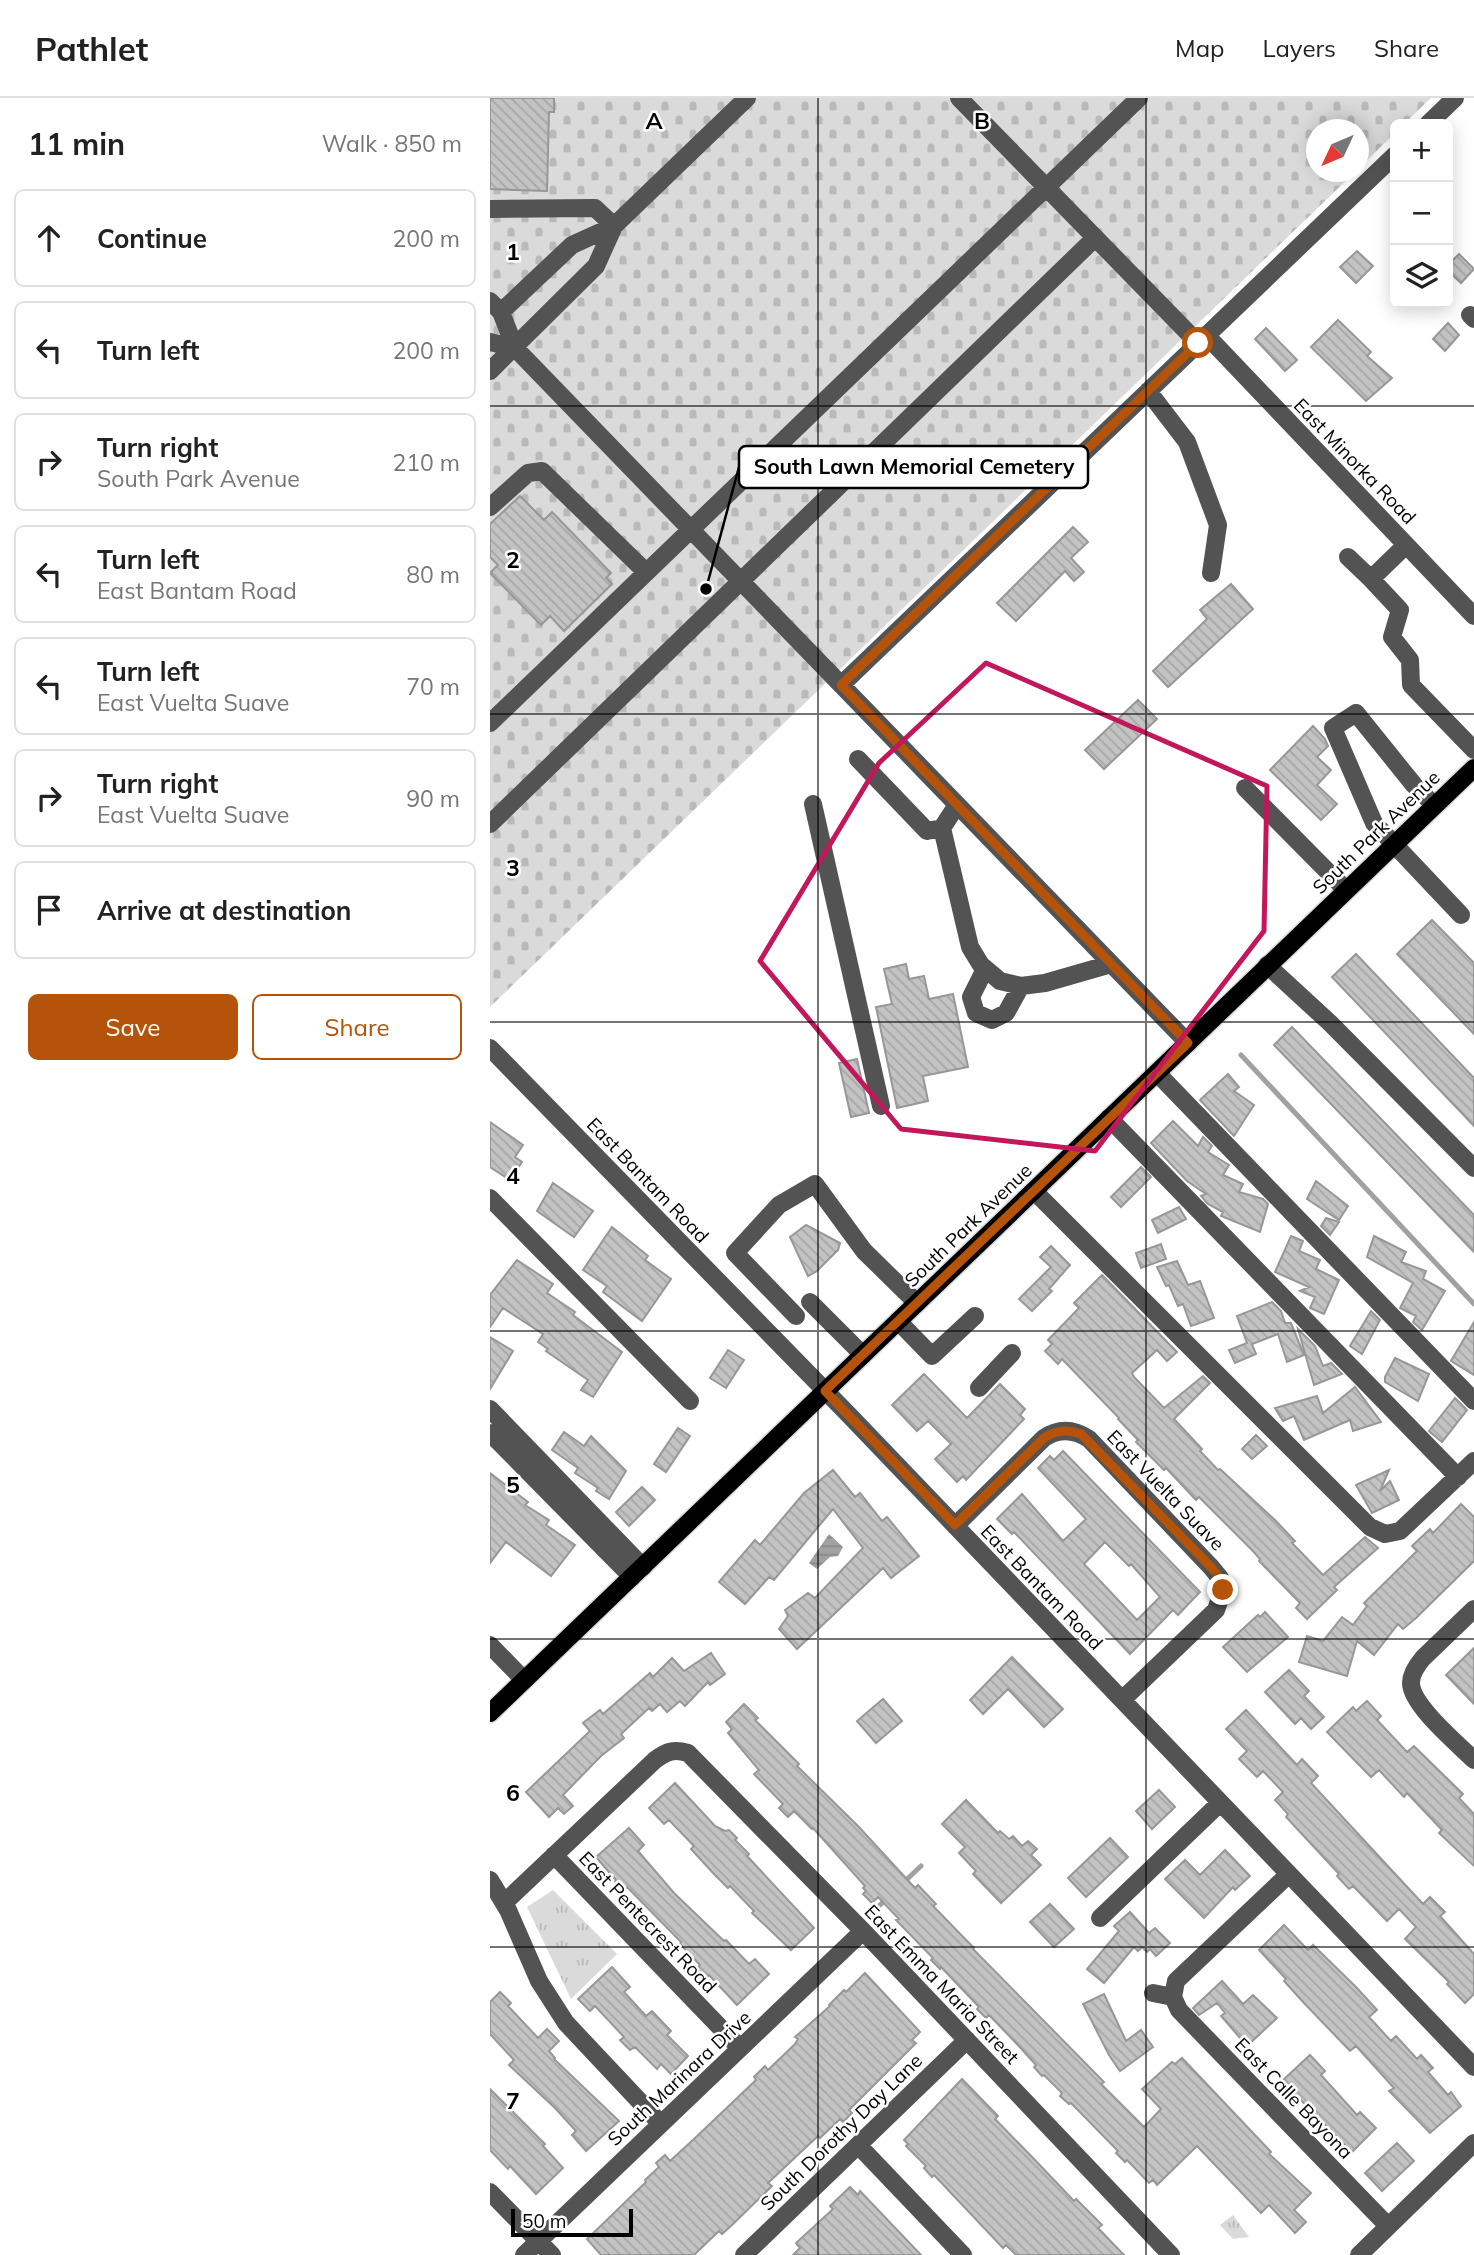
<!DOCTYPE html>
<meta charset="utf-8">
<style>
:root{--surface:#fff;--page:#f6f6f6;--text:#222;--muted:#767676;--line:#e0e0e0;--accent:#b45309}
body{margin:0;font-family:Mulish,sans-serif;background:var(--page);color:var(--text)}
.controls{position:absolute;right:21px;top:21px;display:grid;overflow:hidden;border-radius:10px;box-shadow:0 4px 18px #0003}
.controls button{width:63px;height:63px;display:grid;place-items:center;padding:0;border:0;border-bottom:2px solid var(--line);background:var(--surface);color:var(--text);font:35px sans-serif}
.compass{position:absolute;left:816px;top:21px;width:63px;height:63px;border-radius:50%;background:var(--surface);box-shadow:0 4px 18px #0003;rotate:226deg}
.scale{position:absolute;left:21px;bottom:18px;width:122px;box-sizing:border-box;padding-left:7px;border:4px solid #000;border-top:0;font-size:19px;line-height:24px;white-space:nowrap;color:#000;-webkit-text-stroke:5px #fff;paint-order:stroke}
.stop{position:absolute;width:21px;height:21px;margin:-16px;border:5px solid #b45309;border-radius:50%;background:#fff}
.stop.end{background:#b45309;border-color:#fff;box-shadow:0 2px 7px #0008}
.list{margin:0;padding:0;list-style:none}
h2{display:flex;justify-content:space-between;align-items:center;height:91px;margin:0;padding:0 28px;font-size:30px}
h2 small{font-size:23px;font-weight:400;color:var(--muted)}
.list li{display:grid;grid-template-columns:46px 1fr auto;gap:21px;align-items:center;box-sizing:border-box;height:98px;margin:0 14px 14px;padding:0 14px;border:2px solid var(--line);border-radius:10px}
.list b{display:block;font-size:26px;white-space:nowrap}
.list p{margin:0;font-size:23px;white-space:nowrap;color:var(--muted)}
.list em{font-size:23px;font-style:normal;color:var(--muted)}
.actions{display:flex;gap:14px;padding:21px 28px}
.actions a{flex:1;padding:16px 0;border:2px solid var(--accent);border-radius:10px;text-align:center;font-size:24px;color:var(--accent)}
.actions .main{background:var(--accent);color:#fff}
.icon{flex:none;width:38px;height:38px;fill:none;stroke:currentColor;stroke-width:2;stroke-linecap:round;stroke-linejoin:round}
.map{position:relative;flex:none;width:984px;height:2157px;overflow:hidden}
header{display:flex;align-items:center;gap:42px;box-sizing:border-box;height:98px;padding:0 35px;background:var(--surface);border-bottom:2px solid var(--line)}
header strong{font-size:33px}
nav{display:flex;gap:38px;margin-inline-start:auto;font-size:24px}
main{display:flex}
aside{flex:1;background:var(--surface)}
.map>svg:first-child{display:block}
.grass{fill:url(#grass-tufts)}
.cemetery{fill:url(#cemetery-stones)}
.water{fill:url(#water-rules)}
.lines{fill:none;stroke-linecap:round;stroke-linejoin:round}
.stream{stroke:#a1a1a1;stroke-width:5}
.building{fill:url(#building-back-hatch);stroke:#979797;stroke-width:2;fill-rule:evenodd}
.major-casing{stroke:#dbdbdb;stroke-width:21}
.minor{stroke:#535353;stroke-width:18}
.major{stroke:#000;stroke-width:18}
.route{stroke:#b45309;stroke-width:9}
.marked{fill:none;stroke:#c2185b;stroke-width:5;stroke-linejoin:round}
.grid{fill:none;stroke:#000;stroke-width:2;stroke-opacity:0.55}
.labels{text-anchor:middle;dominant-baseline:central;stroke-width:5;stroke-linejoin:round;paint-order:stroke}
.street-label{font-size:19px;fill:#000;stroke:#fff}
.grid-label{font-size:23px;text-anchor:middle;font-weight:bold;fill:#000;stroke:#fff;stroke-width:5;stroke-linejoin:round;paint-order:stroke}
.leader{fill:none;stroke:#000;stroke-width:2.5}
.callout-dot{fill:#000;stroke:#fff;stroke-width:2.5}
.callout{fill:#fff;stroke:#000;stroke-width:2.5}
.callout-label{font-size:21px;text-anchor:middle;font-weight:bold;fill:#000}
</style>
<header>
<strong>Pathlet</strong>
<nav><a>Map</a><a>Layers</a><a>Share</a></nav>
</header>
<main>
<aside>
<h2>11 min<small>Walk · 850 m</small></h2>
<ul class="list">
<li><svg class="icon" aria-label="ahead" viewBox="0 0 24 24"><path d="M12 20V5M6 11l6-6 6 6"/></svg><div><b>Continue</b></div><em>200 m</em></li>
<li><svg class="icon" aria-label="left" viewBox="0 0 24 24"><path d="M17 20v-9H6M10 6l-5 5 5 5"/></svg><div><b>Turn left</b></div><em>200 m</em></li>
<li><svg class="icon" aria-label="right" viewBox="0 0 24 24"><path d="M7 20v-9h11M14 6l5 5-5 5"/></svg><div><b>Turn right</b><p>South Park Avenue</p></div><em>210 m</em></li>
<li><svg class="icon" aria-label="left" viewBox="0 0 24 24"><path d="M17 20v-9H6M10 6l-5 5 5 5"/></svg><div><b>Turn left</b><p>East Bantam Road</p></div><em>80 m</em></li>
<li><svg class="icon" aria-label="left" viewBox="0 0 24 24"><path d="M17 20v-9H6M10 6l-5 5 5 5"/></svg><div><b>Turn left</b><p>East Vuelta Suave</p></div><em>70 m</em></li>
<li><svg class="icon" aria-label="right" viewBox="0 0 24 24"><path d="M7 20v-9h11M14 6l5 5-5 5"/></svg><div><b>Turn right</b><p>East Vuelta Suave</p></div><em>90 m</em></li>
<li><svg class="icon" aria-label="arrive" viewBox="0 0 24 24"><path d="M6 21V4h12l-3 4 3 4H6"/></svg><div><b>Arrive at destination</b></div></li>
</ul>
<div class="actions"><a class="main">Save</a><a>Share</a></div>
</aside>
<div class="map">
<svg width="984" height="2157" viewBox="0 0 984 2157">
<defs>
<pattern id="grass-tufts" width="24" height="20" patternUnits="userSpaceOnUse" patternTransform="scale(1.75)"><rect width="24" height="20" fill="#dadada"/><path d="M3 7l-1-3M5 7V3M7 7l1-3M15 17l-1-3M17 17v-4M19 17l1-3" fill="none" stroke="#b9b9b9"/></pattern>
<pattern id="cemetery-stones" width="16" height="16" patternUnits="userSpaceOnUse" patternTransform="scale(1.75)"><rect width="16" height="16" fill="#dadada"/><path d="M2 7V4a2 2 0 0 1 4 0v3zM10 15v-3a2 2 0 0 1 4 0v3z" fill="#b9b9b9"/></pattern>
<pattern id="water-rules" width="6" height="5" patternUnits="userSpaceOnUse" patternTransform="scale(1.75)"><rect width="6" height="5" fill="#a1a1a1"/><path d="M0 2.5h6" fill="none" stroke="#898989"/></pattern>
<pattern id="building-back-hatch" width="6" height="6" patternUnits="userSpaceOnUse" patternTransform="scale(1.75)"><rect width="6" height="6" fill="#c3c3c3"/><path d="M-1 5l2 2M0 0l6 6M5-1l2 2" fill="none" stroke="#a6a6a6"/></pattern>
</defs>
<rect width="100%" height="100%" fill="#fff"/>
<!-- grass -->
<path class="grass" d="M63,1792L127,1856L81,1901L37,1809Z
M743,2117L759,2139L743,2141L730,2127Z"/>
<!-- cemetery -->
<path class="cemetery" d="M0,0H941L914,26H905V35L869,70V32H827V74H865L0,909Z"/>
<!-- water -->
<path class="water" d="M339,1436L353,1449L348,1458L340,1459L327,1471L319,1465Z"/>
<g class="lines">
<!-- stream -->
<path class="stream" d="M751,957L984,1206
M413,1785L431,1768
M386,1811L396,1801"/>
</g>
<!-- building -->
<path class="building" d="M0,0H64V14H59L57,93L0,91Z
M867,153L883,168L866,185L850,169Z
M969,156L984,171L971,185L958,173V167Z
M848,222L881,254L877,258L902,280L876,303L821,249Z
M958,225L969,237L955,253L943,241Z
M776,230L807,262L795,273L765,241Z
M30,398L54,422L62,414L121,475L116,480L122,486L74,533L60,518L51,527L0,475L8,467L0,459V426Z
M583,429L598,444L581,460L594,474L584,483L575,473L526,523L507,505Z
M741,486L763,511L678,589L663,573L717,521L710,512Z
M648,602L667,621L614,671L595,652Z
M823,628L835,641L838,648L827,659L841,672L827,687L847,706L831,722L780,672Z
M942,822L984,865V936L907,856Z
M866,856L984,980V1028L842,879Z
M416,866L419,881L434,878L439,901L463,896L478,969L433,978L438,1003L407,1010L386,909L402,906L394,871Z
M802,929L984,1117V1154L784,947Z
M367,961L379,1015L361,1019L349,965Z
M738,976L749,989L744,993L764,1007L744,1038L710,1002Z
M683,1023L708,1048L713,1039L722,1048L718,1054L739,1067L733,1077L753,1086L749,1094L773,1101L778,1106L770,1134L731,1118L733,1114L718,1106L711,1098L716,1096L697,1083L661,1045Z
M0,1024L33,1047L25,1059L32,1064L20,1082L0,1069Z
M651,1069L661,1079L631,1109L621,1099Z
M826,1083L858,1108L849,1122L817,1101Z
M63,1085L103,1113L84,1139L47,1113Z
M689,1109L696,1121L668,1135L662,1122Z
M836,1120L849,1124L840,1137L831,1128Z
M316,1127L350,1145L348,1152L327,1173L318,1178L300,1139Z
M122,1129L158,1158L155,1162L181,1181L152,1223L113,1194L117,1188L93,1172Z
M801,1138L813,1143L809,1153L830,1162L826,1171L849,1182L834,1216L820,1210L825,1199L810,1193L819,1189L785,1174Z
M884,1138L916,1154L911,1164L936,1173L933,1181L955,1193L932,1232L923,1224L926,1218L910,1210L923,1185L877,1159Z
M671,1146L676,1161L651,1170L646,1155Z
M561,1148L580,1167L559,1191L562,1193L542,1213L529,1201L561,1169L550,1159Z
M27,1162L63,1186L57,1195L85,1214L83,1217L132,1254L103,1299L91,1292L98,1282L56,1253L58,1251L48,1244L53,1236L13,1210L0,1229V1197Z
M687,1163L698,1187L710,1183L724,1220L701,1228L693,1206L688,1208L679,1187L676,1188L667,1169Z
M612,1177L687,1254L677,1263L667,1252L642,1275L644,1279L674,1310L713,1278L720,1285L684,1321L712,1351L710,1353L728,1372L730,1371L786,1423L805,1443L802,1445L833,1477L875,1439L888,1450L844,1489L847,1492L817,1521L806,1510L810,1505L769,1463L770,1461L762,1452L709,1399L706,1402L676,1370L674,1372L646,1344L648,1342L628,1321L629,1320L572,1261L568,1266L555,1253L562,1246L558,1242L589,1210L584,1205Z
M782,1204L791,1213L795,1225H801L814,1257L797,1264L788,1236L762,1246L766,1256L745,1265L739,1252L757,1245L747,1218Z
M881,1213L890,1222L872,1256L860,1248Z
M984,1224V1277L961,1263Z
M808,1231L825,1248L833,1268L841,1265L852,1276L824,1287Z
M0,1239L23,1253L0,1291Z
M238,1252L254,1262L236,1290L220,1280Z
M905,1260L939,1276L928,1303L895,1284V1279Z
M434,1276L477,1320L510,1286L535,1311L530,1317L534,1321L476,1382L473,1378L467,1384L445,1361L461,1346L438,1323L427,1333L402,1307Z
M865,1289L891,1324L863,1333L860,1322L814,1342L804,1318L793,1323L785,1310L827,1298L833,1315Z
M965,1300L977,1312L952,1344L939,1333Z
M188,1330L200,1338L176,1374L164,1366Z
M74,1334L94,1348L101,1338L136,1373L119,1401L106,1393L108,1390L85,1375L88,1370L62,1352Z
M766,1337L777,1348L762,1361L752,1351Z
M573,1353L710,1494L688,1517L683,1512L640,1556L524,1434L522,1436L507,1421L532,1396L573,1443L596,1421L548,1370L560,1358L564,1362ZM615,1444L639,1468L641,1466L670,1499L647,1522L594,1466Z
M343,1372L365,1399L370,1395L392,1423L397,1419L429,1458L401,1480L393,1470L307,1551L289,1531L298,1518L295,1512L318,1495L325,1500L373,1450L343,1411L284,1482L279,1479L255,1506L229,1484L265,1442L270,1447L314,1395Z
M899,1372L890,1393L900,1383L909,1402L882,1415L866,1387Z
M0,1375L38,1404L35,1407L59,1422L56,1427L85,1447L61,1478L16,1444L0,1465Z
M152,1389L165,1402L139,1428L126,1414Z
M971,1406L984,1419V1463L926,1520L913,1531L908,1526L884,1557L867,1543L857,1578L809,1564L817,1538L833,1543L852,1519L863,1527L877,1508L874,1505L927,1453L922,1448L940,1431L943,1435Z
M775,1514L798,1539L757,1574L733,1549L768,1517L770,1519Z
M984,1550V1606L956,1577Z
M221,1555L235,1576L220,1587L218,1584L195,1608L190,1603L177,1614L170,1606L162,1613L159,1610L131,1636L134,1640L111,1658L73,1697L83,1708L74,1716L68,1710L59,1719L36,1694L100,1633L93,1625L110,1612L113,1616L160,1575L163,1579L182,1560L194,1573Z
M522,1559L573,1611L554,1629L518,1591L493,1616L480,1602Z
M799,1572L819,1593L814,1598L834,1619L821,1631L811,1620L805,1626L775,1594Z
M393,1601L412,1623L386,1645L367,1623Z
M877,1603L891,1618L887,1622L917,1654L924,1648L973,1696L969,1700L984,1716V1768L949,1735L952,1732L917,1695L914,1699L889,1672L881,1679L837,1634L863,1609L866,1613Z
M254,1606L268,1620L265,1622L309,1666L307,1668L368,1728L425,1790L428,1787L446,1806L443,1808L484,1850L483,1851L614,1984L611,1986L654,2029L671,2011L652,1991L682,1964L685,1966L692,1960L781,2054L779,2056L821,2095L804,2112L816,2124L805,2135L779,2107L771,2115L707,2048L667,2087L663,2082L659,2085L637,2062L635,2064L626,2055L628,2053L581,2005L579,2006L570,1998L572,1995L554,1977L552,1978L544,1969L546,1967L526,1945L499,1917L496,1920L487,1911L489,1909L451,1869L450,1871L441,1862L443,1860L406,1822L409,1821L388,1799L382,1805L373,1796L376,1793L373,1790L375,1788L323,1730L322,1731L304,1713L298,1719L289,1710L293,1706L264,1676L269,1672L238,1635L242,1631L236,1624Z
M756,1612L807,1667L812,1661L828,1678L821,1685L933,1806L940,1799L955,1814L950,1818L984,1856V1896L975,1905L957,1886L959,1884L915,1841L926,1829L909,1811L897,1823L863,1788L859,1791L847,1778L849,1776L796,1719L798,1716L785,1702L793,1694L773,1673L767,1679L749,1661L757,1653L736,1631Z
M185,1685L225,1728L235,1733L239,1732L247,1740L245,1742L259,1756L257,1758L324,1830L301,1852L262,1815L264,1813L240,1788L238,1790L223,1775L201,1751L204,1748L179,1722L174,1726L159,1710Z
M669,1692L685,1709L662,1731L646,1713Z
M476,1702L508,1735L510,1733L519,1741L523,1738L532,1748L538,1743L547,1751L541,1757L551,1767L511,1805L483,1776L486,1773L469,1755L475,1749L452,1726Z
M139,1730L154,1747L148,1753L184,1795L234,1843L236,1842L259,1866L265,1861L279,1876L247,1907L219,1877L215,1881L206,1871L210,1867L190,1846L191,1844L137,1789L133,1793L125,1783L126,1782L106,1759Z
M620,1740L638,1759L596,1799L578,1780Z
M735,1752L760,1778L745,1792L743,1789L714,1820L675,1781L695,1762L710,1777Z
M560,1806L584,1831L564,1849L540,1824Z
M640,1814L659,1835L665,1830L680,1845L666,1858L660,1851L657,1854L652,1849L648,1853L644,1849L614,1885L597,1871L629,1833L624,1828Z
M794,1827L818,1852L823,1847L866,1889L887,1912L879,1919L901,1943L906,1938L927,1961L931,1957L943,1970L938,1974L958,1997L961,1994L971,2008L940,2035L899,1993L904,1990L866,1948L860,1953L814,1905L794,1883L796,1881L769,1852Z
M122,1869L140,1889L134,1894L156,1918L162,1913L181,1933L177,1937L198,1958L181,1976L171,1966L167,1971L145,1949L140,1952L130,1942L134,1939L105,1908L100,1913L88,1901Z
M375,1875L430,1934L422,1942L426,1945L359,2012L362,2015L353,2024L350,2021L330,2040L328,2038L278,2085L282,2088L242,2127L232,2136L229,2133L204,2157H111L97,2141L156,2084L155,2082L169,2069L166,2065L175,2057L180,2063L204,2041L266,1982L264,1979L275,1968L278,1972L305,1946L308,1941L305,1939L340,1908L339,1907L354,1892L356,1894Z
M732,1883L753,1906L763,1897L787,1920L757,1948L731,1918L735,1915L727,1905L709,1917L703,1910Z
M10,1894L21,1905L18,1908L48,1940L57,1931L69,1943L59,1953L65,1960L64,1961L129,2023L96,2053L82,2037L86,2033L65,2010L19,1967L24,1962L0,1936V1904Z
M614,1896L636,1943L651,1932L663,1949L630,1973L619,1957L593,1906Z
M820,1957L835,1973L831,1977L867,2017L870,2014L886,2030L862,2054L792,1983Z
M472,1981L508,2018L505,2021L545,2062L584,2103L586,2101L612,2127L608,2130L634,2157H526L516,2147L513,2150L444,2077L442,2079L434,2070L436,2068L416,2048L418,2046L414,2042Z
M0,1991L55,2046L53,2048L73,2070L46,2096L20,2068L18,2071L0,2052Z
M907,2045L924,2063L892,2093L875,2075Z
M360,2089L368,2097L370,2093L431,2157H303L310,2150L306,2145L343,2111L340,2108Z"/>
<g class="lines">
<defs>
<path id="major" d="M0,1615L984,670"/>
</defs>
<!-- major casing -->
<use href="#major" class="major-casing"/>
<!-- minor -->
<path class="minor" d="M469,0L708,245
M938,26L965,0
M0,111L105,110L124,128L257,0
M0,203L11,214L25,250L698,945
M980,217L984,221
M716,237L984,518
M0,244L25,250
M0,273L106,168L124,128L82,147L11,214
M658,293L697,344L728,427L721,475
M0,409L38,375L52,373L156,474
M916,447L881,481L910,512L902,539L920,562L921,587L984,652
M858,459L881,481
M351,587L905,57
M0,625L649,0
M368,661L437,733L452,730
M755,690L856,792
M323,706L391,1008
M467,707L452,730L480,849L491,867L510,883L531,888L555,885L621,866
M944,707L924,687L866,615L843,630L884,725L971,817
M0,726L605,140
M777,867L840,925L984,1070
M495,871L481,899L486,915L502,922L516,915L531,888
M0,950L359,1317L984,1969
M667,975L984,1303
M619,1020L968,1379
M544,1093L880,1429L895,1436L910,1433L984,1363
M0,1100L200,1303
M320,1204L373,1257
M306,1218L245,1155L289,1107L325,1086L374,1153L427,1205
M408,1223L442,1258L485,1218
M489,1290L522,1255
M0,1311L153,1469
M0,1335L142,1479
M465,1428L554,1340C569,1330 584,1331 599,1341L721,1469L730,1480L733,1492L726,1512L632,1602
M984,1511L933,1560C927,1567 921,1575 921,1585C921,1607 968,1646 984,1662
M0,1547L34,1582
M64,1757L250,1950
M0,1782L18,1812L49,1883L76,1925L170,2025
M14,1805L165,1662C177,1653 184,1651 198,1655L373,1833L681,2157
M610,1820L730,1705
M663,1895L683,1899
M683,1899L689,1912L898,2128
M683,1899L686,1883L799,1776
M368,2047L473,2157
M0,2094L62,2157
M34,2157L373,1833
M254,2157L477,1942
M869,2157L984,2045"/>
<!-- major -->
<use href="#major" class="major"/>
</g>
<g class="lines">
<!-- route -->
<path class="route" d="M708,245L351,587L698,945L335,1293L465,1427L554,1340C566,1332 578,1331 591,1336L721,1469L730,1480L733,1492"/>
</g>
<!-- marked area -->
<path class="marked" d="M496,565L777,688L774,833L605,1053L411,1031L270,863L389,665Z"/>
<!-- grid -->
<path class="grid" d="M328,0V2157M656,0V2157M0,308H984M0,616H984M0,924H984M0,1233H984M0,1541H984M0,1849H984"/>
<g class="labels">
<!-- street labels -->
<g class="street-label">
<text transform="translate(865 363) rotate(46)">East Minorka Road</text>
<text transform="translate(886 734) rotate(-44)">South Park Avenue</text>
<text transform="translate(158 1082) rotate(46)">East Bantam Road</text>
<text transform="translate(478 1127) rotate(-44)">South Park Avenue</text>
<text transform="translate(676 1392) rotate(46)">East Vuelta Suave</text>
<text transform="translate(552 1489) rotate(46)">East Bantam Road</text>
<text transform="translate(158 1824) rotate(46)">East Pentecrest Road</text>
<text transform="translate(452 1886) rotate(46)">East Emma Maria Street</text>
<text transform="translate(189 1980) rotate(-43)">South Marinara Drive</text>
<text transform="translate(804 2000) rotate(46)">East Calle Bayona</text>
<text transform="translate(351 2034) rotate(-44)">South Dorothy Day Lane</text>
</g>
</g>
<g class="grid-label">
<text x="164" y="31">A</text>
<text x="492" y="31">B</text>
<text x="23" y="162">1</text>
<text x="23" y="470">2</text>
<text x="23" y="778">3</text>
<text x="23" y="1086">4</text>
<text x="23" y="1395">5</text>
<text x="23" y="1703">6</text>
<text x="23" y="2011">7</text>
</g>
<!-- callouts -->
<path class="leader" d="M216 491L249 369"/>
<circle class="callout-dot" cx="216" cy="491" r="7"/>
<rect class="callout" x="249" y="348" width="349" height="42" rx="7"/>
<g class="callout-label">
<text x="424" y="376">South Lawn Memorial Cemetery</text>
</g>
</svg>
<div class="controls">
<button>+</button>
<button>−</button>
<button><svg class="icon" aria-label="layers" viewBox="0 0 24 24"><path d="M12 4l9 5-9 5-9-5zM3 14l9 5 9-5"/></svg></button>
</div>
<svg class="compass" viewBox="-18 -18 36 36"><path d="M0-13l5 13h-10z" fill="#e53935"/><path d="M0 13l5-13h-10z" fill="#767676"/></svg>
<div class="scale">50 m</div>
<div class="stop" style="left:708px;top:245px"></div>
<div class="stop end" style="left:733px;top:1492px"></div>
</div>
</main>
